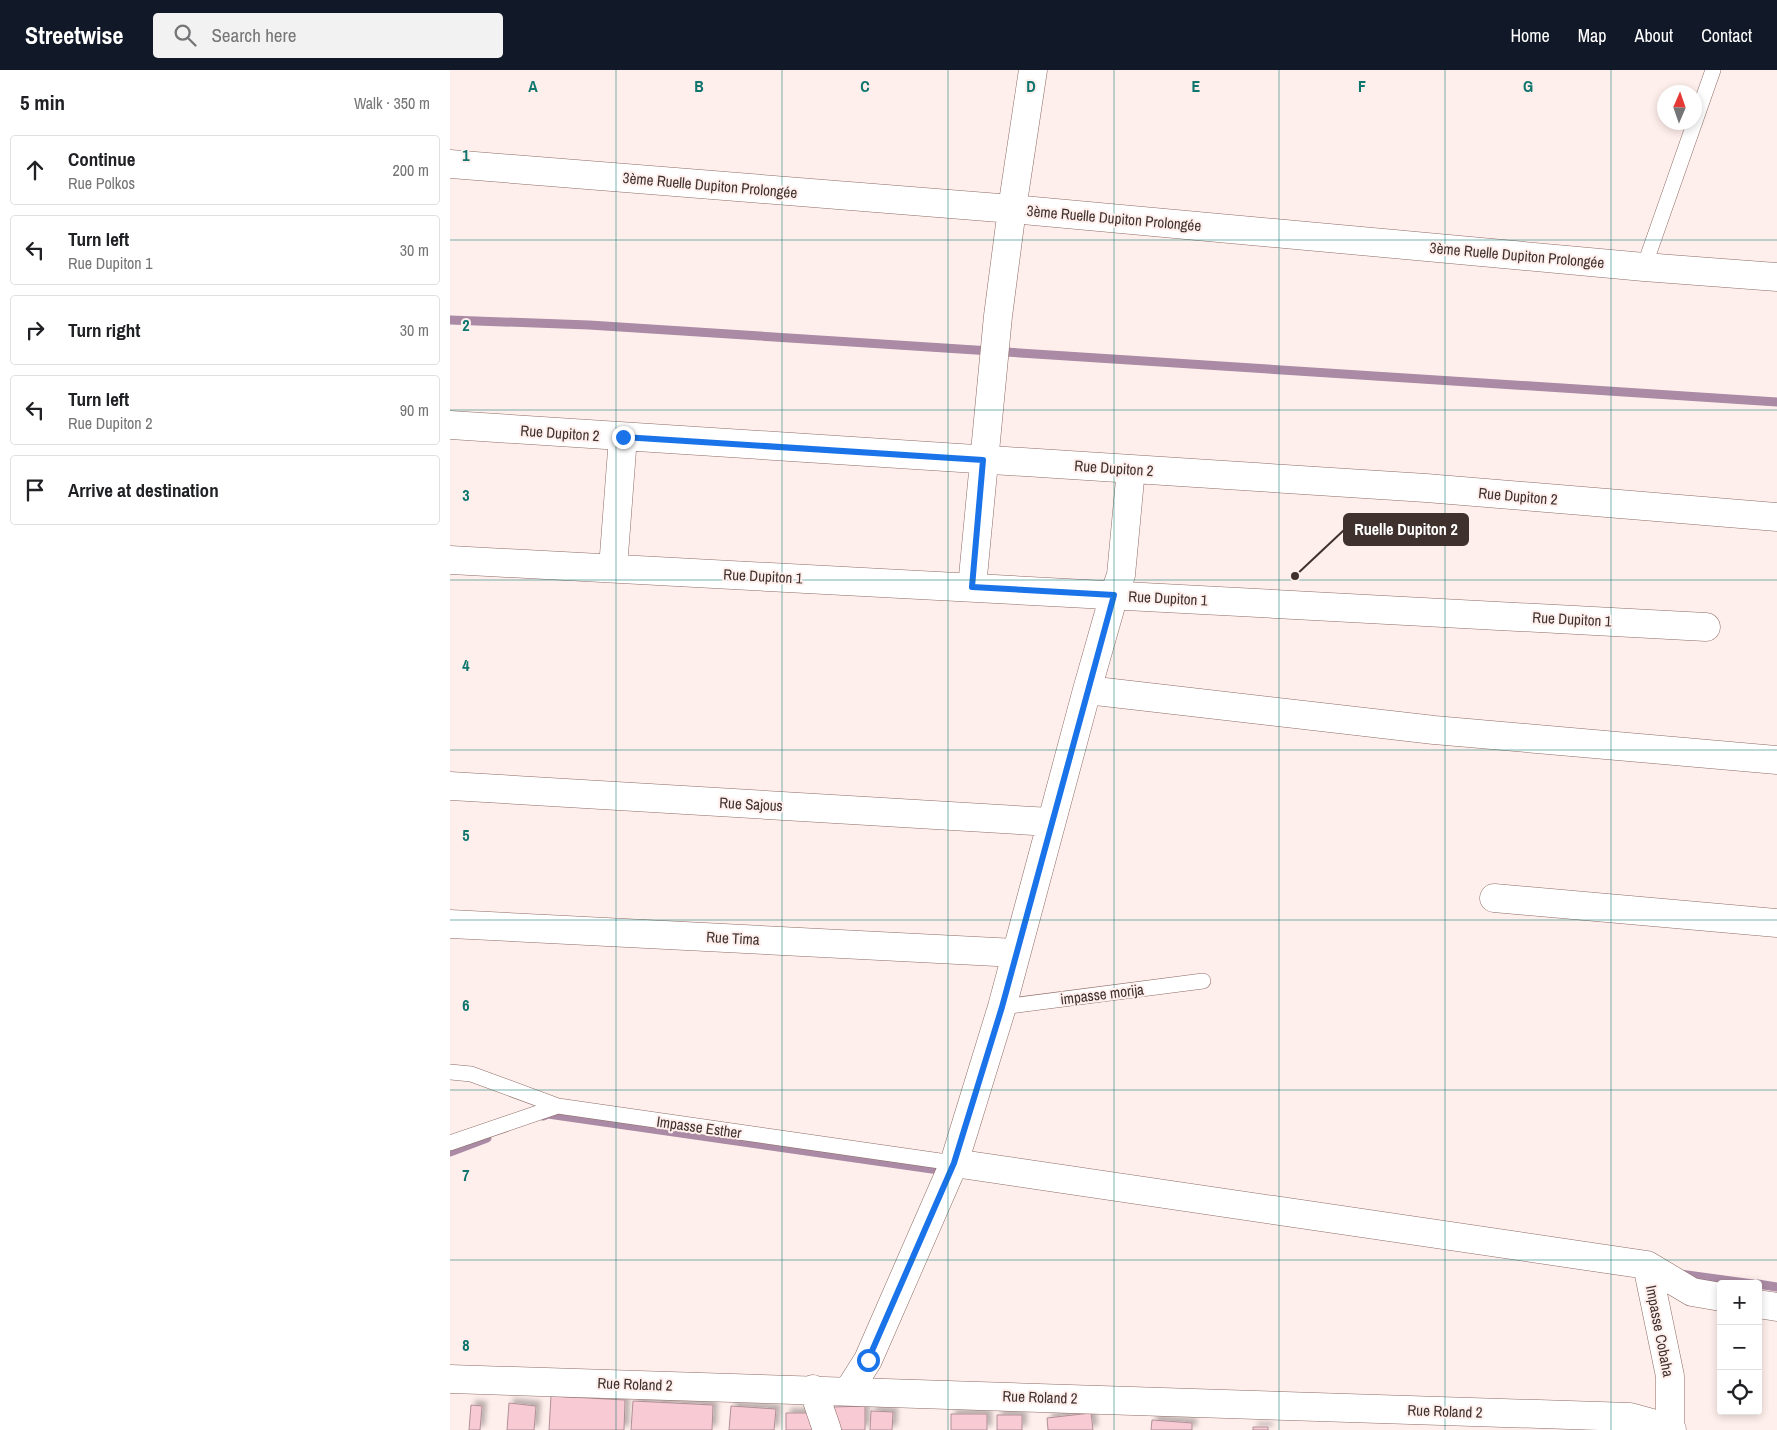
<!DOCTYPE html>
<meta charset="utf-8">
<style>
:root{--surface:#fff;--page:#f2f2f2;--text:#202124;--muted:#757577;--line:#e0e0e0;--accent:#111827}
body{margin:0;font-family:"Archivo Narrow",sans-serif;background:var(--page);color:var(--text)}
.controls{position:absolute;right:15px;bottom:15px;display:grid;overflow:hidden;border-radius:5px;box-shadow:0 2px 8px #0003}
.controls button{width:45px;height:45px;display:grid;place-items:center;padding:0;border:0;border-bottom:1px solid var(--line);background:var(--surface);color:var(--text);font:25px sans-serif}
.compass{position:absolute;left:1207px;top:15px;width:45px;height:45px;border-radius:50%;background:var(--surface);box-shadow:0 2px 8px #0003;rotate:2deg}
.stop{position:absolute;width:15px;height:15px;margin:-11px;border:4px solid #1a73e8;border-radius:50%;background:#fff}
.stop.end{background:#1a73e8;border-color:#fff;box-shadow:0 1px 5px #0008}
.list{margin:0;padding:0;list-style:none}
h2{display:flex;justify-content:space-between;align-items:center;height:65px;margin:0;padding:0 20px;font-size:21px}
h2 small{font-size:16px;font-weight:400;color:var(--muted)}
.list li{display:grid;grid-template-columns:32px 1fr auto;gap:15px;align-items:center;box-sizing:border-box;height:70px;margin:0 10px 10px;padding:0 10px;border:1px solid var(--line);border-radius:5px}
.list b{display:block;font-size:19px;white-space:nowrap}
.list p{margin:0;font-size:16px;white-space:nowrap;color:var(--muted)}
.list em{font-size:16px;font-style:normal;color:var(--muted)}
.icon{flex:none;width:28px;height:28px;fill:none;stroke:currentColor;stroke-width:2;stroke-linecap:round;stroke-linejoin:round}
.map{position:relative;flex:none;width:1327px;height:1360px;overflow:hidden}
header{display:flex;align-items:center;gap:30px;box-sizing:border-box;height:70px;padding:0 25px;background:var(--accent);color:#fff}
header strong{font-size:24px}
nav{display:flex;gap:28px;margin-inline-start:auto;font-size:18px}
.search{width:350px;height:45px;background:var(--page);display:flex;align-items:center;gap:12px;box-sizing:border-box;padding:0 18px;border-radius:5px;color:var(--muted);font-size:19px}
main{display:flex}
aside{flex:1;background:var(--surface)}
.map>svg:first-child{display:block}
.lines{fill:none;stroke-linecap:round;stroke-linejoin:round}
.stream{stroke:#aa8aa4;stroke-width:9}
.building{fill:#f7cad4;stroke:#b18f97;filter:url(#shadow)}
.service-casing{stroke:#8d6c65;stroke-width:16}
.minor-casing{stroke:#8d6c65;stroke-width:29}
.service{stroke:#fff;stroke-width:15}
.minor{stroke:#fff;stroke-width:28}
.route{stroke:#1a73e8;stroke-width:6}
.grid{fill:none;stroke:#0f766e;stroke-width:1;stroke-opacity:0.55}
.labels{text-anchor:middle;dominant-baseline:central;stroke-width:4;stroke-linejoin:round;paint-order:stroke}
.street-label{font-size:15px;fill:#3f312e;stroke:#ffefec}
.grid-label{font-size:16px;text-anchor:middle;font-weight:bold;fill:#0f766e;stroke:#ffefec;stroke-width:4;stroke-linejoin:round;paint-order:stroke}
.leader{fill:none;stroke:#3f312e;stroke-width:2}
.callout-dot{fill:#3f312e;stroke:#ffefec;stroke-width:2}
.callout{fill:#3f312e;stroke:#3f312e;stroke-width:2}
.callout-label{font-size:16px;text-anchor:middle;font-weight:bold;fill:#fff}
</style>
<header>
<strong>Streetwise</strong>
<div class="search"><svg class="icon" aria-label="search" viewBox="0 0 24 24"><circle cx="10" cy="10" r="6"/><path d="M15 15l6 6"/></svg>Search here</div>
<nav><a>Home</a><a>Map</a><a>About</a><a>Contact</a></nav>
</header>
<main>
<aside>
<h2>5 min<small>Walk · 350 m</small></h2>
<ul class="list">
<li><svg class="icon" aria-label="ahead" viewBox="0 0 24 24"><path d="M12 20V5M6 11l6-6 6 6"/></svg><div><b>Continue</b><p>Rue Polkos</p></div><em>200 m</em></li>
<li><svg class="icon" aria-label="left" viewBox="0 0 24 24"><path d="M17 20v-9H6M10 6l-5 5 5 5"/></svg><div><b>Turn left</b><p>Rue Dupiton 1</p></div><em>30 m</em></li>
<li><svg class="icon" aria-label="right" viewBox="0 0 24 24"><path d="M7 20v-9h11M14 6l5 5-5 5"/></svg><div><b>Turn right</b></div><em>30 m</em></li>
<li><svg class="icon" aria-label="left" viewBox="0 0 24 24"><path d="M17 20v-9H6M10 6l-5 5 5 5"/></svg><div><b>Turn left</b><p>Rue Dupiton 2</p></div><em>90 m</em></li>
<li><svg class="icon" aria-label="arrive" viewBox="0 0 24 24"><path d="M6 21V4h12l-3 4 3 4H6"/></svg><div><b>Arrive at destination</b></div></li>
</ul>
</aside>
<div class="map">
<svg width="1327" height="1360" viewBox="0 0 1327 1360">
<defs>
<filter id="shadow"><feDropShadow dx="4.5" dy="-4.5" stdDeviation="2.5" flood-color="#0004"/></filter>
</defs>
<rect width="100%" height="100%" fill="#ffefec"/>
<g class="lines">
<!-- stream -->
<path class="stream" d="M0,250L139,255L1327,332
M93,1046L98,1044L496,1101
M0,1082L37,1068
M1230,1204L1303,1214
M1308,1214L1327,1217"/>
</g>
<!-- building -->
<path class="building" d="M101,1326L175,1330L174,1360H99Z
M183,1331L263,1335L262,1360H181Z
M59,1333L86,1336L84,1360H57Z
M21,1335L32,1336L30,1360H19Z
M281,1336L326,1339L324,1360H279Z
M415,1336V1360H385L384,1337Z
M421,1341L443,1342L442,1360H420Z
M336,1343H365L364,1360H336Z
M641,1343L643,1360H598L597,1348Z
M501,1344H537V1360H501Z
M547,1345H572V1360H547Z
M702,1350L742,1353V1360H701Z
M803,1357H818V1360H803Z"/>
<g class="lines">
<defs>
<path id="service" d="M1194,197L1263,0
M552,937L753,911
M0,1002L21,1004L108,1036L504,1093
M0,1073L108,1036"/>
<path id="minor" d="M0,94L562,139L1194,197L1327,207
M0,355L976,418L1327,447
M0,490L1256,557
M163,498L173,367
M522,517L548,246L562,139L583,0
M637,620L984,660L1327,690
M0,716L601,752
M1044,828L1327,853
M0,854L566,883
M504,1093L1197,1195L1242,1222L1271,1227
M1197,1195L1220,1306V1358
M1308,1234L1327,1237
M0,1309L1180,1347L1220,1358L1222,1360
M363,1319L377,1360
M399,1320L418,1290L504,1093L552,937L637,620L664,525L671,505L681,399"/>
</defs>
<!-- service casing -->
<use href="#service" class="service-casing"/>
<!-- minor casing -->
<use href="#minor" class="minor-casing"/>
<!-- service -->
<use href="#service" class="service"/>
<!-- minor -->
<use href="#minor" class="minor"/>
</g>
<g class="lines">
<!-- route -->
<path class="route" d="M173,367L533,390L522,517L664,525L552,937L504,1093L418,1290"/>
</g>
<!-- grid -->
<path class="grid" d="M166,0V1360M332,0V1360M498,0V1360M664,0V1360M829,0V1360M995,0V1360M1161,0V1360M0,170H1327M0,340H1327M0,510H1327M0,680H1327M0,850H1327M0,1020H1327M0,1190H1327"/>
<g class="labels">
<!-- street labels -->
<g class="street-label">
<text transform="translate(260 115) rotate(5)">3ème Ruelle Dupiton Prolongée</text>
<text transform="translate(664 148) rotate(5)">3ème Ruelle Dupiton Prolongée</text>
<text transform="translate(1067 185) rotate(5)">3ème Ruelle Dupiton Prolongée</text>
<text transform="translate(110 363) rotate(4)">Rue Dupiton 2</text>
<text transform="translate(664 398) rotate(4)">Rue Dupiton 2</text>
<text transform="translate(1068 426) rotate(5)">Rue Dupiton 2</text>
<text transform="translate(313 506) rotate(3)">Rue Dupiton 1</text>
<text transform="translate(718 528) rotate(3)">Rue Dupiton 1</text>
<text transform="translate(1122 549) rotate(3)">Rue Dupiton 1</text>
<text transform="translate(301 734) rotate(3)">Rue Sajous</text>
<text transform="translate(283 868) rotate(3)">Rue Tima</text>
<text transform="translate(652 924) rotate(-7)">impasse morija</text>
<text transform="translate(249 1057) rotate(8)">Impasse Esther</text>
<text transform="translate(1210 1261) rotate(79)">Impasse Cobaha</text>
<text transform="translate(185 1314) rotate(2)">Rue Roland 2</text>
<text transform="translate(590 1327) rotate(2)">Rue Roland 2</text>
<text transform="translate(995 1341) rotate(2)">Rue Roland 2</text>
</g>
</g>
<g class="grid-label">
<text x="83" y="22">A</text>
<text x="249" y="22">B</text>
<text x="415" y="22">C</text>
<text x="581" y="22">D</text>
<text x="746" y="22">E</text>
<text x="912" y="22">F</text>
<text x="1078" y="22">G</text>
<text x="16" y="91">1</text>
<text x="16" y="261">2</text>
<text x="16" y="431">3</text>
<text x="16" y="601">4</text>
<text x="16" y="771">5</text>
<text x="16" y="941">6</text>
<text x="16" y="1111">7</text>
<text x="16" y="1281">8</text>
</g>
<!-- callouts -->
<path class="leader" d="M845 506L894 460"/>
<circle class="callout-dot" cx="845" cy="506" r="5"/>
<rect class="callout" x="894" y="444" width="124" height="31" rx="5"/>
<g class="callout-label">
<text x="956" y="465">Ruelle Dupiton 2</text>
</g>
</svg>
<div class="controls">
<button>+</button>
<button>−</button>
<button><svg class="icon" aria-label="locate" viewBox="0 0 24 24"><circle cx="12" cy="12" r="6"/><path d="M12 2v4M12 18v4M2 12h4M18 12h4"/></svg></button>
</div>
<svg class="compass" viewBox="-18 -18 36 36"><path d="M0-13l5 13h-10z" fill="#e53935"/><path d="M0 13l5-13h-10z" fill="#757577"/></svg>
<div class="stop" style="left:418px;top:1290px"></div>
<div class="stop end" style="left:173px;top:367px"></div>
</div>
</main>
